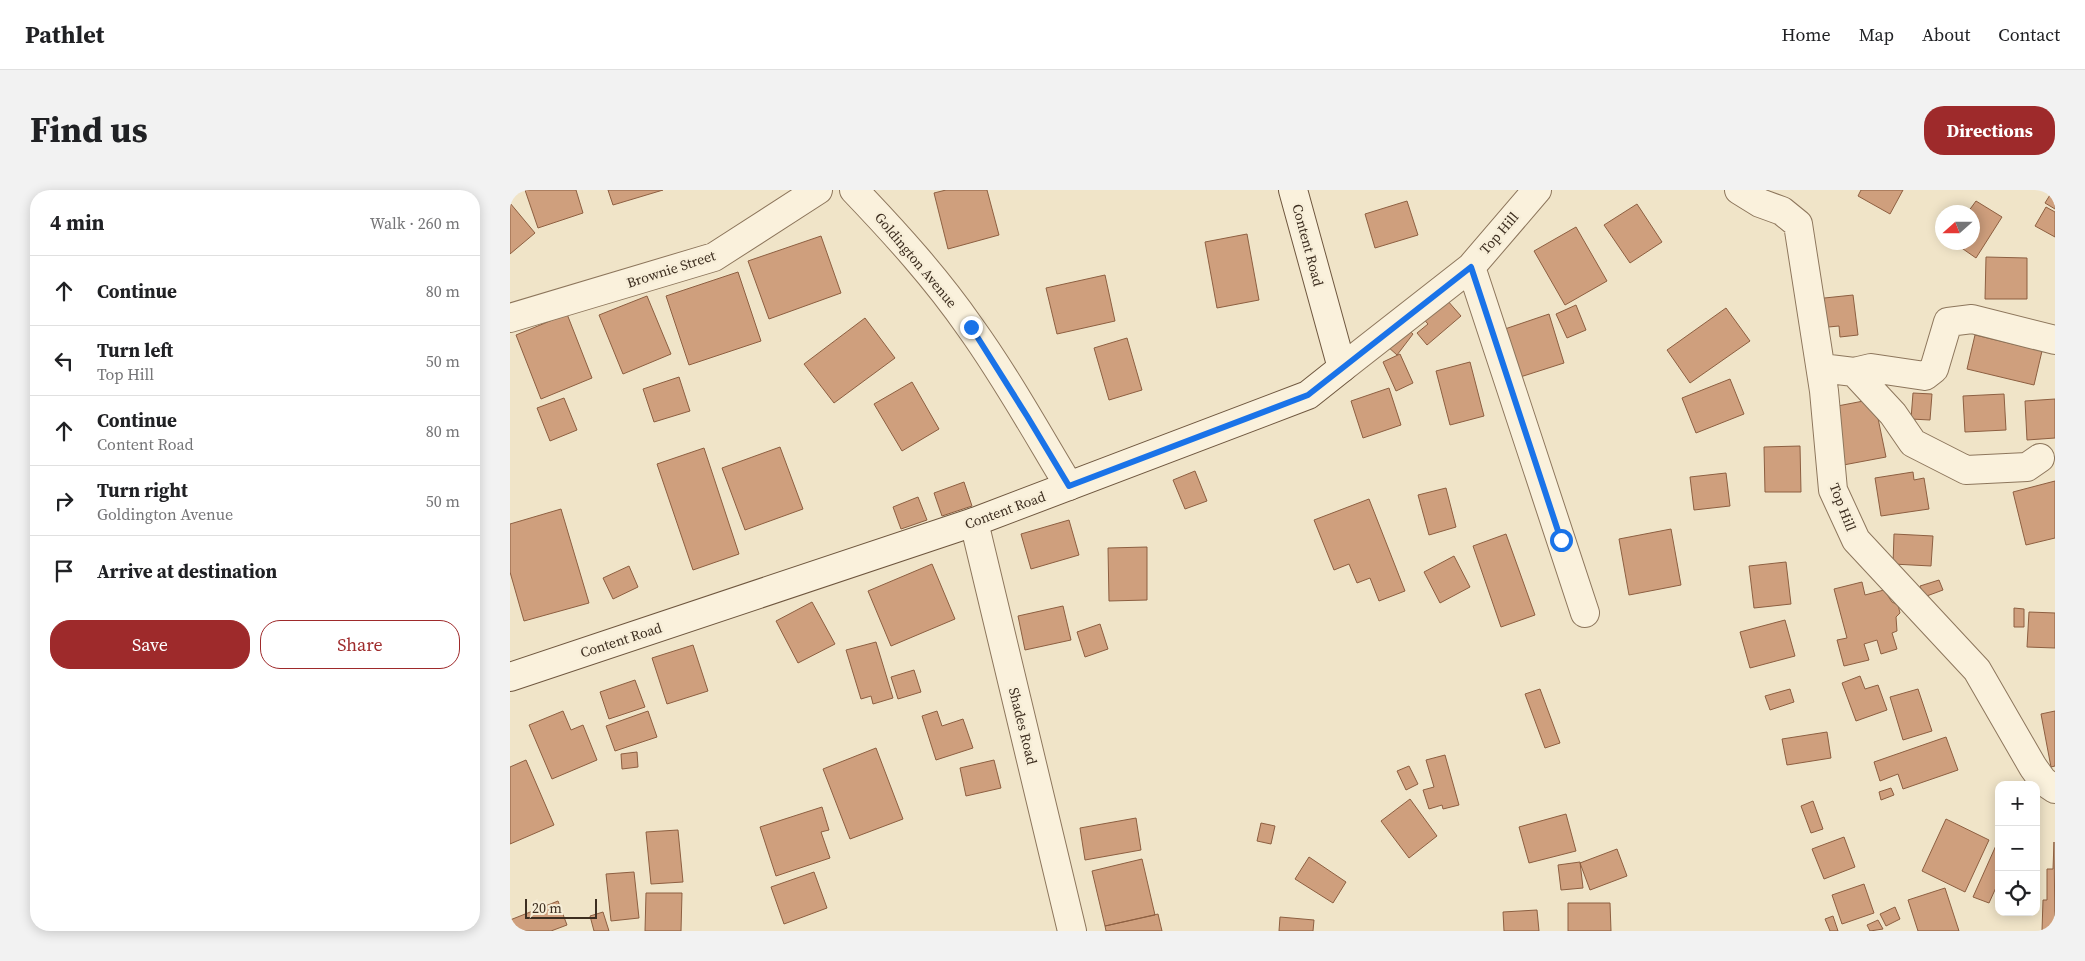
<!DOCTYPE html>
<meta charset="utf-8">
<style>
:root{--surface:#fff;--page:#f2f2f2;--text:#202124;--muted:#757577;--line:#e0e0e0;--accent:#9e2a2b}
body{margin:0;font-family:"Source Serif 4",serif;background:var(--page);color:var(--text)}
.controls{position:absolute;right:15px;bottom:15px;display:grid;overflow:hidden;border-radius:10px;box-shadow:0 2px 12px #0003}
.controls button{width:45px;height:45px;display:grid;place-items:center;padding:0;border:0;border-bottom:1px solid var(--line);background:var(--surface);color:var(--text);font:25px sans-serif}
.compass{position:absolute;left:1425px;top:15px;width:45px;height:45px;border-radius:50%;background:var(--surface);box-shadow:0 2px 12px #0003;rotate:249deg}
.scale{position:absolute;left:15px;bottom:12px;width:72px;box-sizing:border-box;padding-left:5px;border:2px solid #3d2e20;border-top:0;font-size:14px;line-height:18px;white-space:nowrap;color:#3d2e20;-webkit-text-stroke:4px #f7eed8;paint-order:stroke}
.stop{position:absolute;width:15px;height:15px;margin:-11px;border:4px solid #1a73e8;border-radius:50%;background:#fff}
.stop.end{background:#1a73e8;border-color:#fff;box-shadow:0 1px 5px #0008}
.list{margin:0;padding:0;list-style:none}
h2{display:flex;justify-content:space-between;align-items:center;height:65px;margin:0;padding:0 20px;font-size:21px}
h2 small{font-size:16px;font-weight:400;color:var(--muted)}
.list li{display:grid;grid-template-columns:32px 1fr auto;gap:15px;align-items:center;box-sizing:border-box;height:70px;padding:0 20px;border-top:1px solid var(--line)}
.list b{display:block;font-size:19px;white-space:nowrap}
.list p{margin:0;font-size:16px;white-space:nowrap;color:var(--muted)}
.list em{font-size:16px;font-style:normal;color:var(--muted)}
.actions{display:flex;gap:10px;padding:15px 20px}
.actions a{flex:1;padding:11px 0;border:1px solid var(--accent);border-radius:20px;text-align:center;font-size:18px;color:var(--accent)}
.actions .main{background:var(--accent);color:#fff}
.icon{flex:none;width:28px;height:28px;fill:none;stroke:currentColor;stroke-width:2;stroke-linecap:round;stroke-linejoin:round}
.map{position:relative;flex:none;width:1545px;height:741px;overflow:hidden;border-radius:20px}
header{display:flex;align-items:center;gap:30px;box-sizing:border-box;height:70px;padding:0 25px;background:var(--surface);border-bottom:1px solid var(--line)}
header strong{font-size:24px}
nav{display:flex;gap:28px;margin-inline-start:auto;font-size:18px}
.intro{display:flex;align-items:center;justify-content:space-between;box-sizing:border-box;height:120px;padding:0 30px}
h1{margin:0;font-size:35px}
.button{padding:12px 22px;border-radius:20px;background:var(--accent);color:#fff;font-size:18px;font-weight:700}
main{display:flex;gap:30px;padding:0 30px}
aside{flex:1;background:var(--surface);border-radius:20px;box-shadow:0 2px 12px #0003}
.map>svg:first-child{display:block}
.building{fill:#cf9f7d;stroke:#8d5f41}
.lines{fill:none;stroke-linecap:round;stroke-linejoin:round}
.street-casing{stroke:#8d765c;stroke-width:30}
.secondary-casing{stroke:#6f573f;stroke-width:30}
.street{stroke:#faf1dc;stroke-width:28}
.secondary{stroke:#faf1dc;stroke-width:28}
.route{stroke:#1a73e8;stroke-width:6}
.labels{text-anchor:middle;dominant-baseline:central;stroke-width:5;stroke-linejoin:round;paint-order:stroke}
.street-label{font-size:14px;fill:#3d2e20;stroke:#f7eed8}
</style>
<header>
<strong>Pathlet</strong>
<nav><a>Home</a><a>Map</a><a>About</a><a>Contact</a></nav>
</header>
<div class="intro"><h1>Find us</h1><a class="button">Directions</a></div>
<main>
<aside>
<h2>4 min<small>Walk · 260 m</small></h2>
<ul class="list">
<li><svg class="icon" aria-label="ahead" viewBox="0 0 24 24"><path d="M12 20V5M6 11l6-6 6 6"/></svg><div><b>Continue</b></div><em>80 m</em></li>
<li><svg class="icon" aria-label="left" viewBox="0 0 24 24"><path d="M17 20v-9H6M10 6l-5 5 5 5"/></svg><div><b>Turn left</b><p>Top Hill</p></div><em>50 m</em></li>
<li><svg class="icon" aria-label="ahead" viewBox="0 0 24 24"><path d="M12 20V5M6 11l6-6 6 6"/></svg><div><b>Continue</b><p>Content Road</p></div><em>80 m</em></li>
<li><svg class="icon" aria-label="right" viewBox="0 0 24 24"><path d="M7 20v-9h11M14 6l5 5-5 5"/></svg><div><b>Turn right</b><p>Goldington Avenue</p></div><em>50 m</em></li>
<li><svg class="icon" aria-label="arrive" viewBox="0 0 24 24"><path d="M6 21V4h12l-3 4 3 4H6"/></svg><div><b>Arrive at destination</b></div></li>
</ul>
<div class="actions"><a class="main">Save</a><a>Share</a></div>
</aside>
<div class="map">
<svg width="1545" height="741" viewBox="0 0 1545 741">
<rect width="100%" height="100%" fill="#f0e4c8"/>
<!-- building -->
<path class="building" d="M15,0H66L73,23L28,38Z
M98,0H153L103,15Z
M436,0H477L489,45L438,59L424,3Z
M1351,0H1393L1380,24L1348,6Z
M1543,0H1545V19L1535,13Z
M897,11L908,45L865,58L855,24Z
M1466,11L1492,27L1466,68L1443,52H1462V22H1458Z
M0,13L25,43L0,64Z
M1127,14L1152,52L1120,73L1094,35Z
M1536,17L1545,22V47L1525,36Z
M1066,37L1097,91L1055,115L1024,61Z
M737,44L749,110L707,118L695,52Z
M311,46L331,103L259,129L238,71Z
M1476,67L1517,68V109H1475Z
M228,82L251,151L179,175L156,106Z
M595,85L605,131L547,144L536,98Z
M930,102L951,126L917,155L907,143L918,134L907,122Z
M1343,105L1348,145L1330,147L1329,136L1308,138L1305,109Z
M137,106L161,164L113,184L89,125Z
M1066,115L1076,140L1057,148L1046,124Z
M1216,118L1240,151L1180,193L1157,160Z
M57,124L82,188L31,209L6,145Z
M1039,124L1054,173L1004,189L989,141Z
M355,128L385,168L324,213L294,174Z
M894,136L903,144L887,165L877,156Z
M1465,145L1532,161L1524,195L1457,179Z
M617,148L632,200L599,210L584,158Z
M890,164L903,193L886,201L873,172Z
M960,172L974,226L940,235L926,181Z
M169,187L180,221L144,232L133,199Z
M1220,189L1234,224L1186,243L1172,208Z
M402,192L429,239L392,261L364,214Z
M879,198L891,235L853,248L841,211Z
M1403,203L1422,204L1420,230L1401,229Z
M1494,204L1496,240L1455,242L1453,206Z
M54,208L67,240L40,251L27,218Z
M1364,209L1376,267L1328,276L1317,218Z
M1545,209V248L1517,250L1515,211Z
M1290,256L1291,302H1255L1254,257Z
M270,257L293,319L235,340L212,278Z
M194,258L229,364L183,380L147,274Z
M685,281L697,311L675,319L663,290Z
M1403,282L1404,290L1414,288L1419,319L1371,326L1365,288Z
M1216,283L1220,316L1184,320L1180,287Z
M1545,291V348L1516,355L1503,302Z
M454,292L462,316L432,326L424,303Z
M936,298L946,337L919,345L908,305Z
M408,307L417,330L391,339L383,317Z
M859,309L895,401L869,411L860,388L847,393L839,374L824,380L804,330Z
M51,319L79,413L14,431L0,382V334Z
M559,330L569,365L521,379L511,344Z
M1161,339L1171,395L1119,405L1109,349Z
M996,344L1025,425L991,437L963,356Z
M1384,344L1423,346L1421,376L1383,374Z
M637,357V410L599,411L598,358Z
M944,366L960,397L930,413L914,382Z
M1276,372L1281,414L1244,418L1239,376Z
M422,374L445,429L381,456L358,401Z
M119,376L128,397L103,409L93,388Z
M1429,390L1433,400L1414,407L1410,396Z
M1352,392L1355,405L1374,400L1382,412L1388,415L1390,423L1386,427L1387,441L1382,443L1387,459L1371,464L1367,450L1354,454L1359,470L1334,476L1327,450L1337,448L1324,399Z
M302,412L325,454L288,473L266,431Z
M553,416L561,450L515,460L508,426Z
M1504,418L1514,419V437H1504Z
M1519,422L1545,423V458L1517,457Z
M1275,430L1285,466L1240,478L1230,442Z
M590,434L598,459L575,467L567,442Z
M366,452L383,508L363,514L361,506L351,509L336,460Z
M183,455L198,501L157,514L142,468Z
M404,480L411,502L388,509L381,487Z
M1350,486L1355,499L1368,495L1377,520L1346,531L1332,493Z
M125,490L135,517L99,529L90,502Z
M1030,499L1050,553L1035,558L1015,504Z
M1280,499L1284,512L1260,520L1255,506Z
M1408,499L1422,541L1393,550L1380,507Z
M53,521L61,540L73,535L87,570L42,589L19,535Z
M138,521L147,547L105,561L96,536Z
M427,521L432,536L453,529L463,558L426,570L412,526Z
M1545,521V576L1541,577L1531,524Z
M1317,542L1321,568L1277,575L1272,549Z
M1436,547L1448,580L1393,599L1388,584L1370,591L1364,572Z
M366,558L393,629L340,649L313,579Z
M127,562L128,577L112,579L111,564Z
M935,565L949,615L933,619L932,615L919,619L913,600L924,597L916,570Z
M16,570L44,635L0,654V577Z
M484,570L491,598L456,606L450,578Z
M899,576L908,594L896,600L887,581Z
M1381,598L1384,605L1371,610L1369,602Z
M900,609L927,646L899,668L871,631Z
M1303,611L1313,639L1301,643L1291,616Z
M312,617L319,640L311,642L320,668L266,686L250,637Z
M1056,624L1066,661L1019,673L1009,637Z
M626,628L631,660L575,670L570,638Z
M1436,629L1479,650L1455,702L1412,681Z
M751,633L765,636L761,654L747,651Z
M168,640L173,692L141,694L136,642Z
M1334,647L1345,677L1314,689L1302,659Z
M1488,651L1489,691L1479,713L1463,707Z
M1544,652L1545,741H1532L1533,710H1537V679H1543Z
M1107,659L1117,686L1080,700L1070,673Z
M799,667L836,692L823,713L785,689Z
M632,669L645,725L595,736L582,681Z
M1070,672L1073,698L1051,700L1048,675Z
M124,682L129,728L101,731L96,684Z
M304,682L317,718L274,734L261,697Z
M1354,694L1364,723L1332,734L1322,705Z
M1435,698L1449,741H1408L1398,710Z
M136,703H172L171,741H135Z
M48,711L57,735L41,741H0V730Z
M1058,713H1100L1101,741H1058Z
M1385,717L1390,729L1376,736L1370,724Z
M1027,720L1029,741H994L993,722Z
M93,722L99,741H84L80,726Z
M648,724L652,741H596L595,736Z
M1323,726L1328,741H1320L1315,729Z
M770,727L804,730L803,741H769Z
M1368,730L1373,739L1360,741L1357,735Z"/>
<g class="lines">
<defs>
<path id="street" d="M344,0C386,44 426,88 460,137C496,187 527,243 559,296
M1229,0L1250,13L1272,21L1288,34L1314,201L1323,300L1346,350L1467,480L1523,577L1533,591L1545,599
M961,77L1075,423
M0,128L204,67L308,0
M832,178L961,77L1027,0
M1311,178L1344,182L1383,224L1403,253L1456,280L1517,277L1530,268
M1344,182L1361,178L1415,186L1424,179L1438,132L1462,129L1545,150
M464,332L562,741"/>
<path id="secondary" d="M0,487L464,332L798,205L832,178L783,0"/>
</defs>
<!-- street casing -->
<use href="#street" class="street-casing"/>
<!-- secondary casing -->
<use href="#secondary" class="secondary-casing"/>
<!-- street -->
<use href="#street" class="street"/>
<!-- secondary -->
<use href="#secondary" class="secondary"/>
</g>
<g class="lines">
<!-- route -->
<path class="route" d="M461,137L517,226L559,296L798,205L961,77L1051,350"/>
</g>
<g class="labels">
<!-- street labels -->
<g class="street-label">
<text transform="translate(989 43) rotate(-49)">Top Hill</text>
<text transform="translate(798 55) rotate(75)">Content Road</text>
<text transform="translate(406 70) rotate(50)">Goldington Avenue</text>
<text transform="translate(161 79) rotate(-18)">Brownie Street</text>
<text transform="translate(1333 317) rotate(69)">Top Hill</text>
<text transform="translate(495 320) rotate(-20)">Content Road</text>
<text transform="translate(111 450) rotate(-18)">Content Road</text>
<text transform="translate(513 536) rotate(76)">Shades Road</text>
</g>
</g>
</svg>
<div class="controls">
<button>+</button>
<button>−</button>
<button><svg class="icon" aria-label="locate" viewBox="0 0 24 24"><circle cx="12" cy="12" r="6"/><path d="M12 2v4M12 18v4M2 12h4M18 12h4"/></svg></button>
</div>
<svg class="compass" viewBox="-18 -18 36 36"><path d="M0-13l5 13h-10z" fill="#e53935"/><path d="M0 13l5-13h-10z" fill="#757577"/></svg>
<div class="scale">20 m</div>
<div class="stop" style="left:1051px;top:350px"></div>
<div class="stop end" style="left:461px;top:137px"></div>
</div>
</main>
